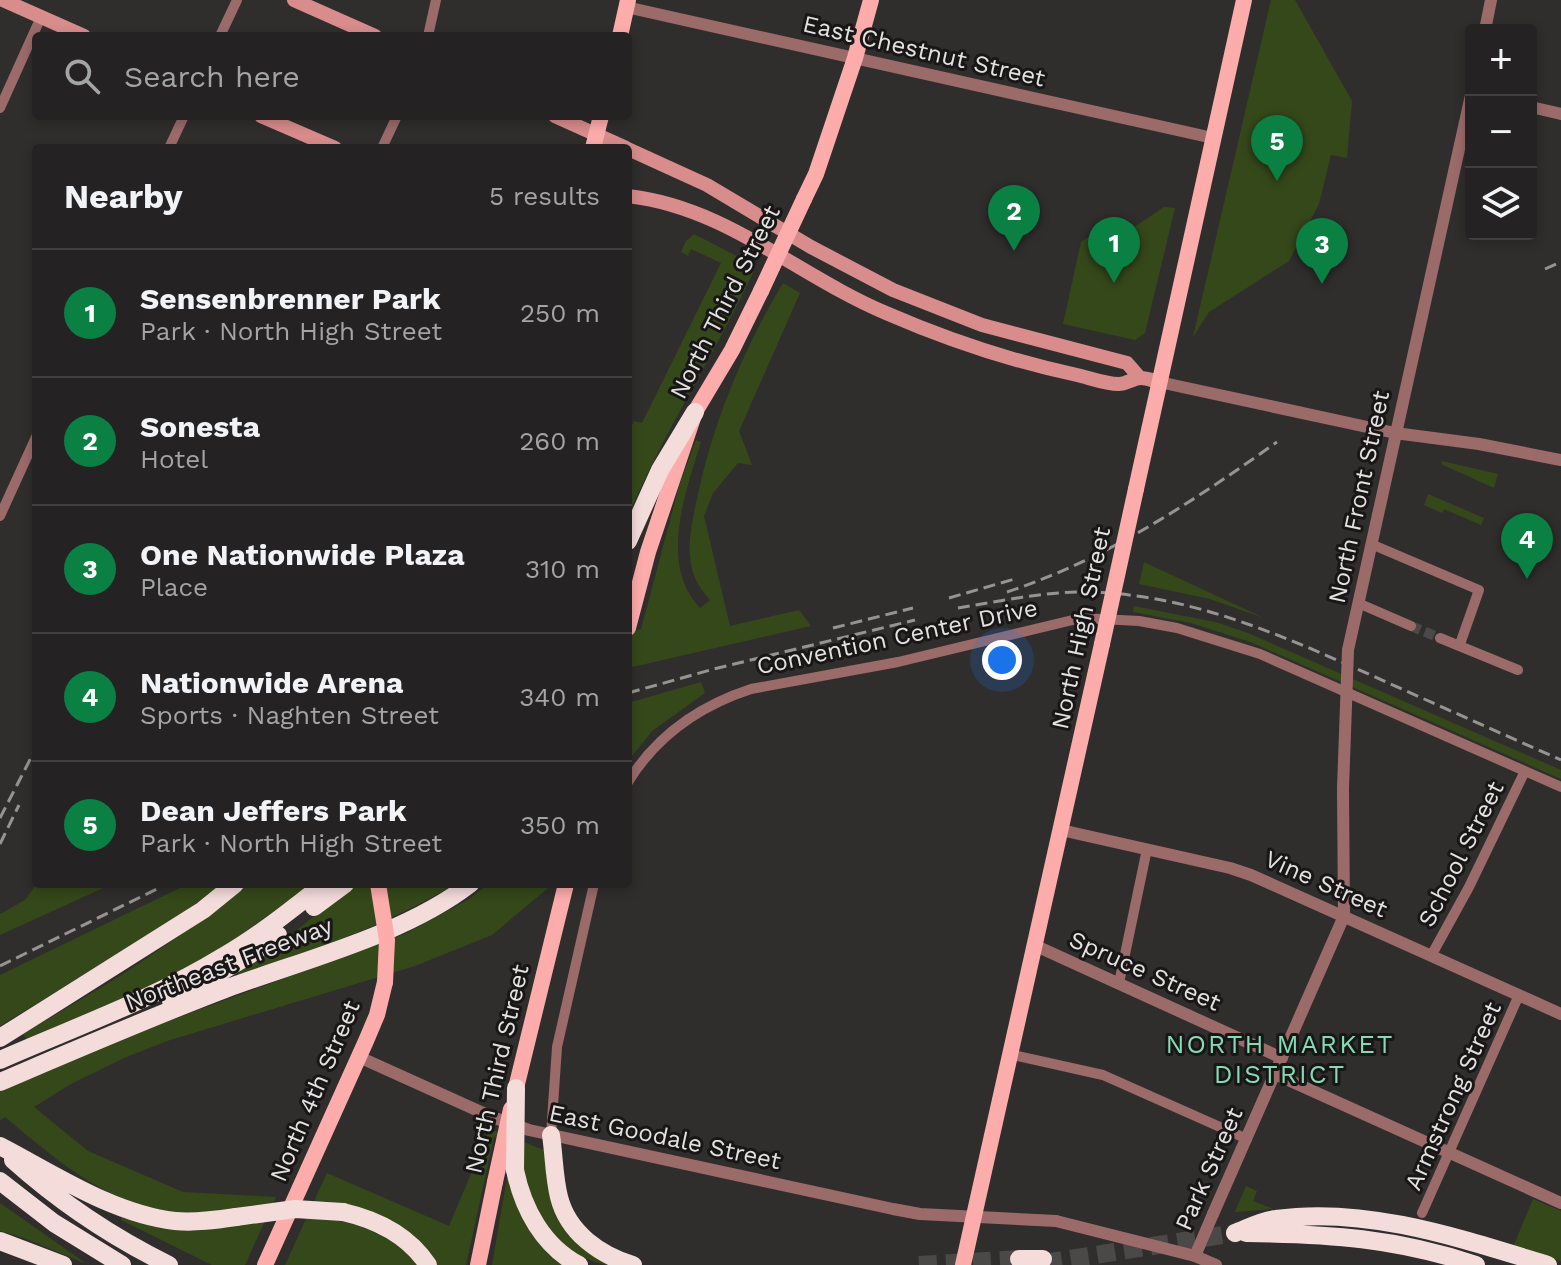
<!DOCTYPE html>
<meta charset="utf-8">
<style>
:root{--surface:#242222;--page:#2c2a2a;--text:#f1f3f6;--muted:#a3a4a5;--line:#413f40;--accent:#0b8043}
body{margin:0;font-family:"Work Sans",sans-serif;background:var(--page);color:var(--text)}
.controls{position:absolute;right:24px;top:24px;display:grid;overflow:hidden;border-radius:8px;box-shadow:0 4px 12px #0003}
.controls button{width:72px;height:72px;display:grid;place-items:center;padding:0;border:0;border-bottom:2px solid var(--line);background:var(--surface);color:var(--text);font:40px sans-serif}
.you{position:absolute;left:1002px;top:660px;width:28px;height:28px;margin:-20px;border:6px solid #fff;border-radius:50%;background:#1a73e8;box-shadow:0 0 0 12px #1a73e833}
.badge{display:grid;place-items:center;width:52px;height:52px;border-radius:50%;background:var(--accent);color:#fff;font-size:26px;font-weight:700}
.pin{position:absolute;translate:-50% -66px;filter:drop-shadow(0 2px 4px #0008)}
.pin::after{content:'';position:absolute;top:42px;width:28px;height:24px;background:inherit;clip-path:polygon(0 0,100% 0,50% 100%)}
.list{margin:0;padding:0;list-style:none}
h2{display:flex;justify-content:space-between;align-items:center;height:104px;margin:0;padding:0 32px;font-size:34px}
h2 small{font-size:26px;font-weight:400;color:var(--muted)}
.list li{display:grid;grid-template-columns:52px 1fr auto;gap:24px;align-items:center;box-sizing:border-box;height:128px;padding:0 32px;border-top:2px solid var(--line)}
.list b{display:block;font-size:30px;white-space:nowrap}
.list p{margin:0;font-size:26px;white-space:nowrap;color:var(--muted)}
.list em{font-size:26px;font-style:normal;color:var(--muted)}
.icon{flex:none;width:44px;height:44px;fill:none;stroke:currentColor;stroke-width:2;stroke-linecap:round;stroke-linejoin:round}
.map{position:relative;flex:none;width:1561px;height:1265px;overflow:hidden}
.search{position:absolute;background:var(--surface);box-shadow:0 4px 12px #0003;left:32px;top:32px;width:600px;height:88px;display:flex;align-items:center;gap:20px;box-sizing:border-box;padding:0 28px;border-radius:8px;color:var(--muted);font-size:30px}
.panel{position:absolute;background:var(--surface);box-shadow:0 4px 12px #0003;left:32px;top:144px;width:600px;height:744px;border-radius:8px}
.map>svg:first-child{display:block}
.green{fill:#35481a}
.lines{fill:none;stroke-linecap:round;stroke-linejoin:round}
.minor-tunnel{stroke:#4b4948;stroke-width:10;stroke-dasharray:10 5;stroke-linecap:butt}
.motorway-tunnel{stroke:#4b4948;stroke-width:18;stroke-dasharray:18 9;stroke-linecap:butt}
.minor{stroke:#9b6b6a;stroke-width:10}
.tertiary{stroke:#9b6b6a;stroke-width:12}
.secondary{stroke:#d88c8b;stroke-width:14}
.primary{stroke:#fcacab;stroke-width:16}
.motorway{stroke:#f4dcdb;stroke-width:18}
.rail{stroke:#969493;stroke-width:3;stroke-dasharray:12 6;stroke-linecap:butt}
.tertiary-bridge{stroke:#9b6b6a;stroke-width:12}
.primary-bridge{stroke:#fcacab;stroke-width:16}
.motorway-bridge{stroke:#f4dcdb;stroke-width:18}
.labels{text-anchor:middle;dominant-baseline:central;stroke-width:6;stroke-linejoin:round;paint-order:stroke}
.street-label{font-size:24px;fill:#e4e2e1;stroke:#181616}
.neighbourhood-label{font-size:26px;letter-spacing:2px;fill:#86dbb4;stroke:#181616}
</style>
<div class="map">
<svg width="1561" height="1265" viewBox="0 0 1561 1265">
<rect width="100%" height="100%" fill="#302e2d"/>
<!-- green -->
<path class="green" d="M1271,0H1295L1352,101L1347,158L1331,155L1319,204L1289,261L1209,312L1193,337Z
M1164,207L1175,208L1145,333L1135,340L1063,324L1081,242L1096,232L1118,238Z
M694,234L756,266C717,352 664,430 628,517V433L634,421L642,423L721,263L691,249L688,256L681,252L686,241Z
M783,283L800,293L739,431L752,465L738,463L713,493L704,516L730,626L799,610L811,626L628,668V633L641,629L680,483L696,440L701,442C686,491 658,564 700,608L710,600C698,587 691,573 690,556C688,536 694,514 698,494C714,420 744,348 783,283Z
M1442,461L1498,474L1494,488L1441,464Z
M1428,494L1484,518L1481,525L1444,509L1442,513L1424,505Z
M1144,562L1264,618L1210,599L1139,584Z
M1134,606L1215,622L1248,633L1561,770V779L1253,643L1191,623L1133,612Z
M701,682L705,693L652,731L628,761V703Z
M37,884H112L0,935V914L25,900Z
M188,884H220L206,897L129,947L0,1026V975Z
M246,884H313L213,954L159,982L27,1040L23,1034L125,973L220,908Z
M360,884H455C387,925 313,950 239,977L238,971L281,943L349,888L351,890Z
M488,884H553L492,935L415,966L167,1041L124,1058L71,1084L34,1107L88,1151L183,1192L276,1197L245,1265H212L121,1220L122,1216L177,1230L195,1231L245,1225L254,1205C233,1209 209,1215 187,1214C113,1210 59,1162 5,1117L0,1120V1091L152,1027L407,933L469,899Z
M490,1129L544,1150L547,1177L614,1265C570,1265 531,1214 523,1174C521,1167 522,1157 522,1149L494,1137L466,1265H436L356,1207L325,1201L319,1217C360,1223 391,1234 418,1265H285L327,1173L449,1226Z
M510,1177L566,1265H492L507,1178Z
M1246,1186L1257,1191L1253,1201L1273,1209L1235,1212Z
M1533,1199L1561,1211V1261L1513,1247Z
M0,1203L84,1262V1263L24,1238L0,1231Z"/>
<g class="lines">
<!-- minor-tunnel -->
<path class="minor-tunnel" d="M1411,626L1440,638"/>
<!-- motorway-tunnel -->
<path class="motorway-tunnel" d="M1044,1263L1235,1233
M919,1265L1019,1259"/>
<!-- minor -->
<path class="minor" d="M220,36L237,0
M428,36L436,0
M0,108L41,17
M169,148L184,116
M382,148L397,116
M0,516L36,437
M1371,544L1479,590L1460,644
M1358,603L1411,626
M1440,638L1518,670
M628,782C657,735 699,706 751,689L898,662L1081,618L1139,621L1177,628L1260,654L1561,787
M1431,956L1469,887L1525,771
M1119,983L1147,849
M1009,1054L1103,1075L1247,1139
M551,1135L557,1047L594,884
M1422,1213L1519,995"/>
<!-- tertiary -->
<path class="tertiary" d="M626,7L1213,138
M1485,30L1491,0
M1531,107L1561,114
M1159,382L1395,433L1479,444L1561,460
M1348,650L1471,95
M1061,830L1230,868L1251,875L1561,1014
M1034,945L1282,1058
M359,1057L492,1117L529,1130L893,1209L920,1214L1056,1221
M1275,1074L1561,1203
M1213,1214L1344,916L1343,788
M1195,1256L1216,1265"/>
<!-- secondary -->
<path class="secondary" d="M3,0L84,36
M294,0L375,36
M261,116L335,148
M555,116L626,148
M628,149L707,185L811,247L893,290L982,325L1127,363L1140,378
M628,196C726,207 798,276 886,313C948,340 1011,361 1077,375C1090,378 1105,384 1119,384C1126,384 1134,378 1141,378C1147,378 1154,381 1159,382"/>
<!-- primary -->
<path class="primary" d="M620,36L628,0
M593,148L601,116
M804,199L816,174L855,58L871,0
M1136,489L1244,0
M628,628L648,552L695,412L732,350L761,291
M516,1088L566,884
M265,1265L366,1041L377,1015L385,982
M478,1265L495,1182
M963,1265L1102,644"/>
<!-- motorway -->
<path class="motorway" d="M628,541L660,470L695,412
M314,907L345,884
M171,1001L248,956L278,935
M0,1038L203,910L235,884
M0,1060C75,1027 154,999 224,956C260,935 292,909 324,884
M0,1082C75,1050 149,1018 225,989C303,960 404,935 470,884
M551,1135C554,1155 554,1177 559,1197C568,1233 600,1255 633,1265
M0,1146C54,1174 113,1214 175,1221C195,1223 216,1220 236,1217
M13,1160C60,1202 112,1237 169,1265
M515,1170C523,1209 543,1246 579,1265
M0,1181L54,1223L122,1265
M343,1212C378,1220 408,1235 428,1265
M1235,1233C1248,1228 1262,1220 1276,1219C1367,1206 1462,1239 1548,1265
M1246,1233C1330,1234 1395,1238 1476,1265
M0,1241L63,1265
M1019,1259H1043"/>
<!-- rail -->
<path class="rail" d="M1545,269L1561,262
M1007,592C1107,559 1192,502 1277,442
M949,598L1018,578
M958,608C1001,601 1046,591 1090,592C1192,595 1281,635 1373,676C1435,704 1498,732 1561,760
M833,628L913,608
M628,693L714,669L915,620
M0,818L36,748
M0,844L19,805
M0,966L167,884"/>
<!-- tertiary-bridge -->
<path class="tertiary-bridge" d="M1343,788L1348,650
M1056,1221L1195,1256L1213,1214"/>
<!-- primary-bridge -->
<path class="primary-bridge" d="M761,291L804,199
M1102,644L1136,489
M378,884L387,940L385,982
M495,1182L511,1109"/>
<!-- motorway-bridge -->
<path class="motorway-bridge" d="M515,1170L516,1088
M236,1217L295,1209L343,1212"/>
</g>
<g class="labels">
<!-- street labels -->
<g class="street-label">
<text transform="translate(924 51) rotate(13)">East Chestnut Street</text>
<text transform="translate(725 302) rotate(-63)">North Third Street</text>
<text transform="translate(1359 497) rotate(-78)">North Front Street</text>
<text transform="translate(1081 628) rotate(-78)">North High Street</text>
<text transform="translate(897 637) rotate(-12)">Convention Center Drive</text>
<text transform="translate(1461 854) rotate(-63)">School Street</text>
<text transform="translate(1326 884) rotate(24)">Vine Street</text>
<text transform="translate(229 964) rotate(-21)">Northeast Freeway</text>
<text transform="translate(1145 971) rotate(24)">Spruce Street</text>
<text transform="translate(497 1069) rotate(-77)">North Third Street</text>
<text transform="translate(315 1091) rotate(-67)">North 4th Street</text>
<text transform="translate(1453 1096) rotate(-66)">Armstrong Street</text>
<text transform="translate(665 1137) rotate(12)">East Goodale Street</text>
<text transform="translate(1209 1169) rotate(-66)">Park Street</text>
</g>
<!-- neighbourhood labels -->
<g class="neighbourhood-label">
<text x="1280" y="1044">NORTH MARKET<tspan x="1280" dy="30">DISTRICT</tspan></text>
</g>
</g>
</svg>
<div class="controls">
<button>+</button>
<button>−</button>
<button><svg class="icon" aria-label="layers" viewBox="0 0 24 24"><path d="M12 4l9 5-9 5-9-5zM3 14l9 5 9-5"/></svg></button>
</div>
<div class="you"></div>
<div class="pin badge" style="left:1114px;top:283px">1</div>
<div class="pin badge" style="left:1014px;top:251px">2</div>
<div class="pin badge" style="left:1322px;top:284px">3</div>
<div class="pin badge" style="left:1527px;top:579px">4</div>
<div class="pin badge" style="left:1277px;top:181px">5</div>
<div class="search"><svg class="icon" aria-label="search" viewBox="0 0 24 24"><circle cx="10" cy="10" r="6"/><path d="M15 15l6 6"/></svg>Search here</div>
<section class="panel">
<h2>Nearby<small>5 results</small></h2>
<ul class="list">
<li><span class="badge">1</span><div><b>Sensenbrenner Park</b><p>Park · North High Street</p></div><em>250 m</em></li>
<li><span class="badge">2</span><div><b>Sonesta</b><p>Hotel</p></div><em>260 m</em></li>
<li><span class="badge">3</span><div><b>One Nationwide Plaza</b><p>Place</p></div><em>310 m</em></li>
<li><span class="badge">4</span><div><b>Nationwide Arena</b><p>Sports · Naghten Street</p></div><em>340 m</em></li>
<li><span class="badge">5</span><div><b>Dean Jeffers Park</b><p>Park · North High Street</p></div><em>350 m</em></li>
</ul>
</section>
</div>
